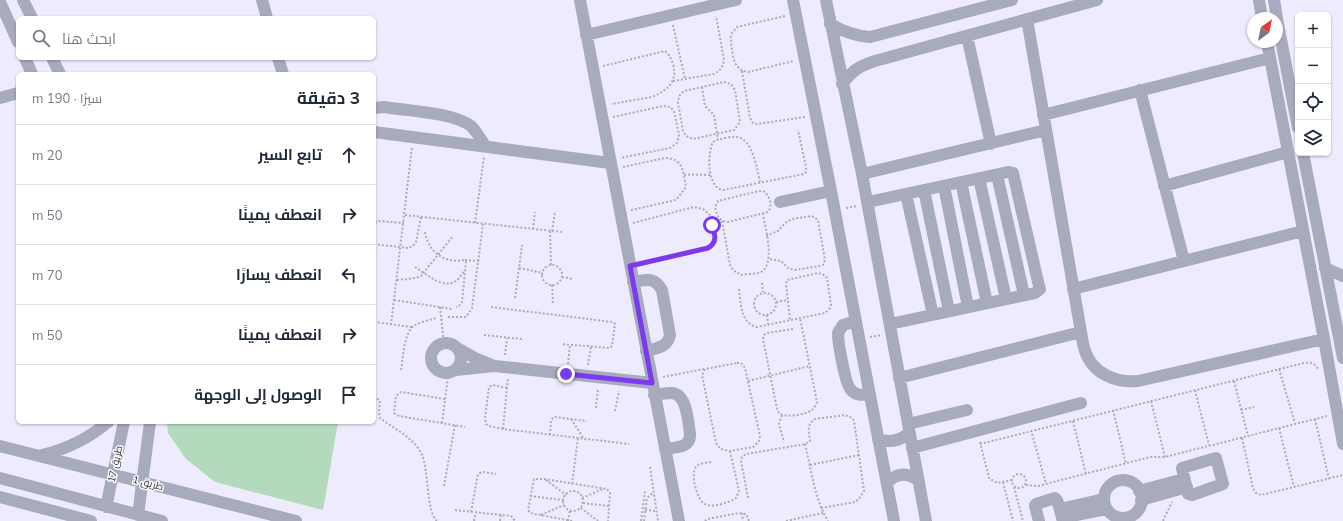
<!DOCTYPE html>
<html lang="ar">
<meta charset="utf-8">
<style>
:root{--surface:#fff;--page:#f6f6f7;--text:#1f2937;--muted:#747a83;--line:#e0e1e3}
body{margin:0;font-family:Mulish,Cairo,sans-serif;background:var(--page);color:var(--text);direction:rtl}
.controls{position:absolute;right:12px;top:12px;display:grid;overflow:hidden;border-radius:6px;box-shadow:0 1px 3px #0004}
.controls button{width:36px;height:36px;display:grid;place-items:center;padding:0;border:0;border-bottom:1px solid var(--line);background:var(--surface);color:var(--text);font:20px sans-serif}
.compass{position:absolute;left:1247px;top:12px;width:36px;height:36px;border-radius:50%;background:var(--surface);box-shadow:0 1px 3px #0004;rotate:33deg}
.stop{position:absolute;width:12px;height:12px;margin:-9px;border:3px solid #7c3aed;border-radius:50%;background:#fff}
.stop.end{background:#7c3aed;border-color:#fff;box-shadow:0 1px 4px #0008}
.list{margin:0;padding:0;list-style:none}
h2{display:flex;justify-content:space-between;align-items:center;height:52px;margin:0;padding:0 16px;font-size:17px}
h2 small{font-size:13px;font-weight:400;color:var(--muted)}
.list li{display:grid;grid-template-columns:26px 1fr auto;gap:12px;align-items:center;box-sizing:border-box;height:60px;padding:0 16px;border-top:1px solid var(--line)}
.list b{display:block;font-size:15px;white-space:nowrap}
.list em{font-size:13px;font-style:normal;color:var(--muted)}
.icon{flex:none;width:22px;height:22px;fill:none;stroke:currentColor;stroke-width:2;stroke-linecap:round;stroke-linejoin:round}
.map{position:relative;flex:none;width:1343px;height:521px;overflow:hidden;direction:ltr}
.search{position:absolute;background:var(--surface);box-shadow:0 1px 3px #0004;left:16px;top:16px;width:360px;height:44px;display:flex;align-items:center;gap:10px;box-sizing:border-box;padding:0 14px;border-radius:6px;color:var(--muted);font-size:15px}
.panel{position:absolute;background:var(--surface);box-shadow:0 1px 3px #0004;left:16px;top:72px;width:360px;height:352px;border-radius:6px;direction:rtl}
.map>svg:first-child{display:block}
.green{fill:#b4dabe}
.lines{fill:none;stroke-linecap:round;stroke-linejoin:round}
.path{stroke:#adabb9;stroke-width:2;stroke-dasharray:2 2;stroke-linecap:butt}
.minor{stroke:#a8aabd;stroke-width:12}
.route{stroke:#7c3aed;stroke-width:5}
.labels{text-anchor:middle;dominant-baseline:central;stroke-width:3;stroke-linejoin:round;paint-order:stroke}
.street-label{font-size:10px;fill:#31303a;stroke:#fbfbfb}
</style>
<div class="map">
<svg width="1343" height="521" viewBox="0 0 1343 521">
<rect width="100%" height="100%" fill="#edebfc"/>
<!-- green -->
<path class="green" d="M167,422H338L323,510L215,482L186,459L168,433Z"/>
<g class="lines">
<!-- path -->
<path class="path" d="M785,16L737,27C735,30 733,31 731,35C730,40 733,62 737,66C740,70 743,71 748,72L794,61
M673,25L685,79
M603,66L665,51C670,55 671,59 673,64C678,83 667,90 652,97L611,104
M742,71L750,118L753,123L757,124L805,117
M673,81L714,74C721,70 723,67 724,60L716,16
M724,82L731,84L735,90L740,122L734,130L693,139L686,136L683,131L678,103L679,96L684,91Z
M702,87L705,106L714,115L718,140
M613,117L663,106L670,107L674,111L679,135L677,143L670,148L620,158
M623,167L665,158C684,158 683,173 686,187L676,200L631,210
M684,175C693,174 702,175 711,175
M760,182C757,170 753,139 737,137C731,136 722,139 716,140L713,142C707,154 707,188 723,190L804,174L806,172V167L798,130
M759,191H763C770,195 773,206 768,212L728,222C718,221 717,215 715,207L718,201Z
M846,208L857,206
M405,215L562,232
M722,221L730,265L733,270L741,275C746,274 754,274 759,273C777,266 765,228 763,214
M475,223L484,157
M633,223L694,207L703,209L710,215C713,225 720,241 709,248L641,263
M533,229L535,212
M374,231L376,222L378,221L404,223
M550,231L551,265
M552,231L555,212
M425,232C428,251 444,264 463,260L466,262L462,302L459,306L456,307
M766,236L778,231L785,223L792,219L812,216L818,220L825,260L823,265L820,266L794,270L788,268L781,261L769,259
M374,244L408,248L413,246L416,242L421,217
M465,260L479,261
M542 275a10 10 0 1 1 20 0a10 10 0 1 1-20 0Z
M415,267C432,278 451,296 464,271
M519,268L543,273
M562,277L573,279
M397,280L416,278L421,276L453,236
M762,283L763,292
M552,285L553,304
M739,289C741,303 740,323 757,327L825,313L830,308L831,305L827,278L824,275L818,273L787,280L786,284L790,320
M754 304a11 11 0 1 1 22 0a11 11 0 1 1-22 0Z
M515,298L522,245
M394,300L452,309
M776,302L788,300
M440,307L444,344
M491,307L613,322L615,324L612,346L610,348L561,344
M767,315L768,324
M448,317H466L472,308L483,224
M374,322L412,327
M391,325L412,147
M793,329L767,333L764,335L763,339L777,409L779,413C785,418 805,415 812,410C814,408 816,405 817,402L800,318
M484,335L522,339
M870,337L882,335
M505,355L507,338
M737,363H741L745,368L760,436L759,441L753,447L730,451L721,449L716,443L702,375L705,369Z
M568,364L570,345
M588,365L591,347
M1279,369L1295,423
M401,370C403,358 404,331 415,325C421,322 429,320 436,318
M663,377L704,369
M748,381L810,366
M1234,381L1248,436
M507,388L493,385L489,387L485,418L486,424L489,426L503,429L629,444
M1195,390L1209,445
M374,396L380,401L379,411L380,418C394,429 414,437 422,455C429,470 426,512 437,521
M445,399L401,392L396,396L394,413L399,416L465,427
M1151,401L1165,457
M596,408L598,389
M1113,410L1126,464
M1241,410L1254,407
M615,411L619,391
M782,415L779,424L784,442
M571,419L584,439
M1315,419L1329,479
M1073,421L1086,474
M442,423L448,377
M1279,428L1294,487
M503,429L508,378
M1031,430L1046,484
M550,435L551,420L554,417L587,421
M1242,438L1253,488L1256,493L1261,495L1343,475
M980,442L989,478L997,483L1012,480
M805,444C811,469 815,500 828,521
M980,444L1304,363C1310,362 1315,363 1318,369
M711,462C706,463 699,463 696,467C690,473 697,501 705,504C712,508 726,503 733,500L736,498L739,491L730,451
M810,465L859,455
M650,467L658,521
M1012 481a7 7 0 1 1 14 0a7 7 0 1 1-14 0Z
M546,480L566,495
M1003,482L1013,521
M572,484L578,438
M1026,485L1038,486L1150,457H1165L1327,416
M444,486L455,425
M1014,487L1023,521
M563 501a10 10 0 1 1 20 0a10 10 0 1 1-20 0Z
M530,496L563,500
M582,498L603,489
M748,498L741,461L742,457L746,454L806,444L810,441C809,432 806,425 815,419L845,415L852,418L854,421L864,491L859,499L855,502L821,508
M583,503L609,506
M581,508L598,521
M455,510L511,516L515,521
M645,510L656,511
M471,512L478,474L483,472L496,474
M742,513L743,521
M541,515L564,505
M474,521L476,512
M500,521L501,515
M568,521L570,510
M572,521L530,513L528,510L534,479H544L607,489L610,493L608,521
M641,521L645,491
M644,521L647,498L654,492
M705,521L707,519L739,513L746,514L749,521
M786,521L823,513
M1163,521L1172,502"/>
<!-- minor -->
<path class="minor" d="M23,0L32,18
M262,0L267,18
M580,0L679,521
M793,0L831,191L894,521
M826,0L862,174L926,521
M1259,0L1262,18
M1274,0L1277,18
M0,2L18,42
M1027,19L1081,332C1082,338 1083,345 1085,351C1093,374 1116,383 1138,381L1324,339
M1277,19L1298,128
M830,24C844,32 855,36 870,37L1012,0
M586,35L736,0
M967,36L991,144
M1267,42L1324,339L1343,444
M25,58L32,74
M52,58L60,74
M278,58L283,74
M842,84C852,71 859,66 875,61L1097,0
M1140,90L1184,261
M0,98L18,93
M374,108L384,107C408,111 452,112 471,126C477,132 481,139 485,146
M1043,115L1270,58
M374,132L610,163
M1303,153L1343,358
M862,174L1046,130
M997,175L1024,295
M979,178L1006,299
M961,182L987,303
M944,186L968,307
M1164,186L1288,152
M924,190L949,311
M906,194L933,315
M780,202L831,191
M868,202L1008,172L1013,173L1039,286L1040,289L1035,293L890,324
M1325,268L1343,276
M633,282C646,280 654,276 662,290L670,335C667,348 657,348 646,351
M1073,289L1303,231
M856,321L843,325L838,333C838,342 845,386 852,391C857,396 863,395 870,394
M431 358a15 15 0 1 1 30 0a15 15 0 1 1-30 0Z
M457,348L475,358L492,365
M455,370L495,366L652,383
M899,378L1081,332
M654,395C660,394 665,393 671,393C687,393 688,421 690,434C691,448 676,447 665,449
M908,424L967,410
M878,439C890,443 900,441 909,433
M0,446L296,521
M912,448L1081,403
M42,455C67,449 88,439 108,422
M1216,458L1223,484L1192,495L1188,494L1182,468Z
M0,478L162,521
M1104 499a19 19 0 1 1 38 0a19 19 0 1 1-38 0Z
M887,483C897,472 908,472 919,481
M1139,491L1184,479
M0,497L91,521
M1141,500L1187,487
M106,507L124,422
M1060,509L1104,499
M138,515L150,422
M1062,518L1106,509
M1039,521L1035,506L1036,504L1055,498L1057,500L1063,521"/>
</g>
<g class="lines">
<!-- route -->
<path class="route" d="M566,374L652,383L630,266L708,248C718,242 715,234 712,225"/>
</g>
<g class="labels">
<!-- street labels -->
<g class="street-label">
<text transform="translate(115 464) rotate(-78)">طريق 17</text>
<text transform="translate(148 483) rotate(14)">طريق 1</text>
</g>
</g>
</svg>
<div class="controls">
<button>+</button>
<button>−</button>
<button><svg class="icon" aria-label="locate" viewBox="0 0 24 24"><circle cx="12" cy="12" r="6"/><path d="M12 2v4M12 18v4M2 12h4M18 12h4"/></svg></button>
<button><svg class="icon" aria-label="layers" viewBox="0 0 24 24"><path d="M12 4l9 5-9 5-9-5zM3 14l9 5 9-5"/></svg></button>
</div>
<svg class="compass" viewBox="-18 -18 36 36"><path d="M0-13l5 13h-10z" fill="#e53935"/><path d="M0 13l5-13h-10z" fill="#747a83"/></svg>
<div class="stop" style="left:712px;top:225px"></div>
<div class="stop end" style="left:566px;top:374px"></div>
<div class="search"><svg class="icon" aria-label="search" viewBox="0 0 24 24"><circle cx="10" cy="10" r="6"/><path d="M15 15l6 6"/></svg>ابحث هنا</div>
<section class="panel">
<h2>3 دقيقة<small>سيرًا · 190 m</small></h2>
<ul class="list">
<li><svg class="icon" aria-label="ahead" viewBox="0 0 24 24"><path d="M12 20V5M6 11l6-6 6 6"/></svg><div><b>تابع السير</b></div><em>20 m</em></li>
<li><svg class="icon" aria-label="right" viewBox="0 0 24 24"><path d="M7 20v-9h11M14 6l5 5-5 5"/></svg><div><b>انعطف يمينًا</b></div><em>50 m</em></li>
<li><svg class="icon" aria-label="left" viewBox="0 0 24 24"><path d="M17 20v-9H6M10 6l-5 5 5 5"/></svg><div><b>انعطف يسارًا</b></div><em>70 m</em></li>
<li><svg class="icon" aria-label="right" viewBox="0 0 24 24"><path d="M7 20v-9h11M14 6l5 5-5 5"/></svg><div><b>انعطف يمينًا</b></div><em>50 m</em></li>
<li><svg class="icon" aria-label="arrive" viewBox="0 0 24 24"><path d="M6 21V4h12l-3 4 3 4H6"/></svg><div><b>الوصول إلى الوجهة</b></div></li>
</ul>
</section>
</div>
